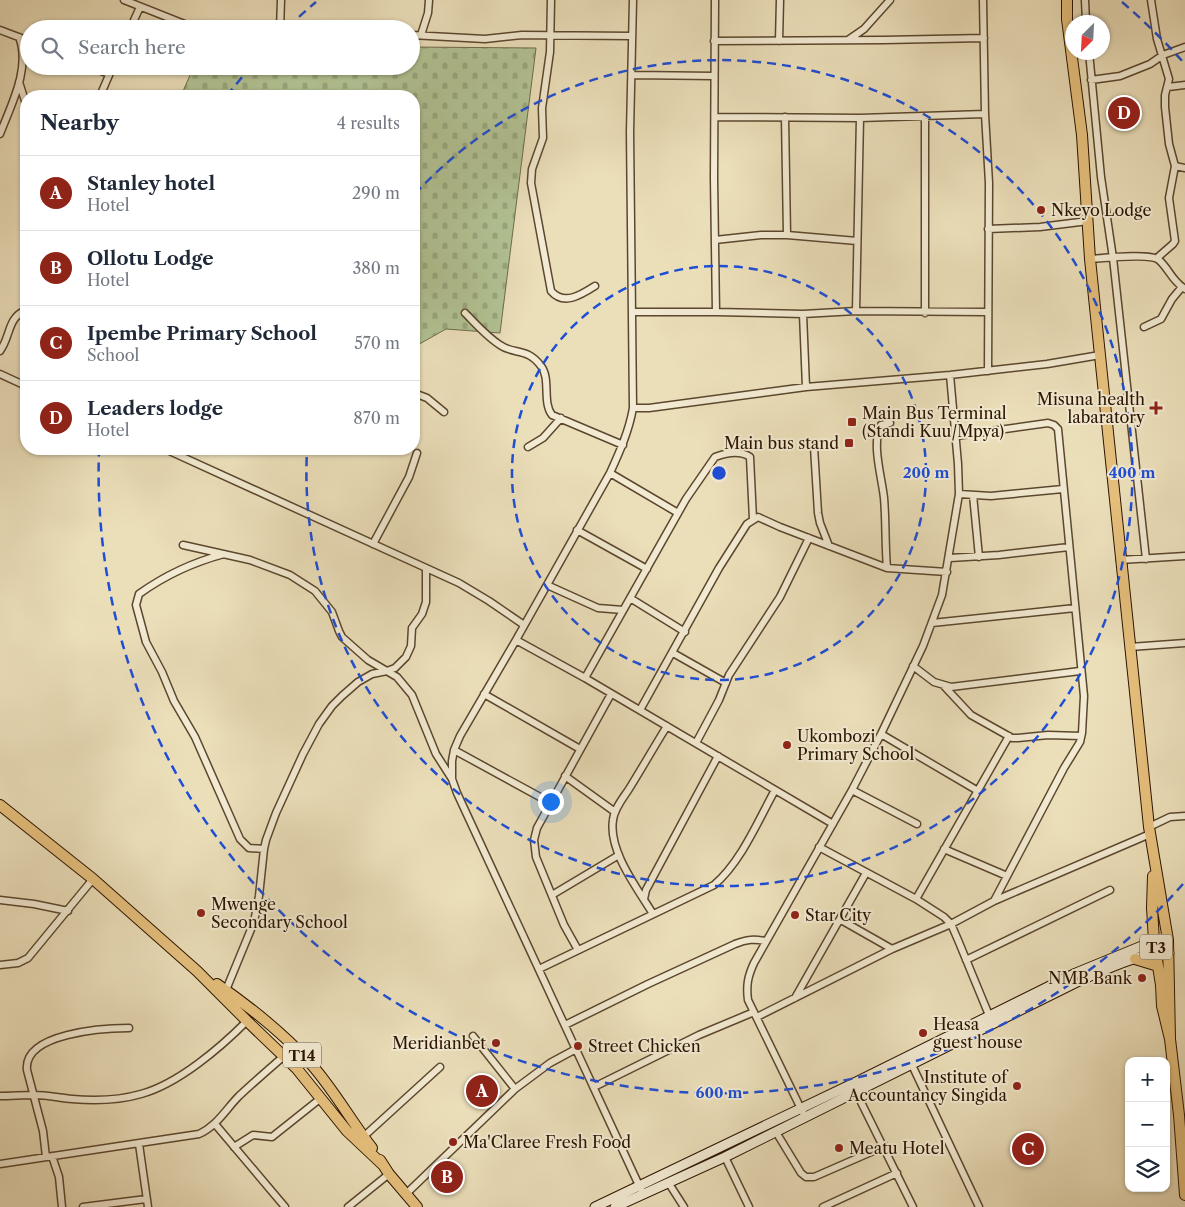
<!DOCTYPE html>
<meta charset="utf-8">
<style>
:root{--surface:#fff;--page:#f2f2f3;--text:#1f2937;--muted:#747a83;--line:#e0e1e3;--accent:#8f2418}
body{margin:0;font-family:"Libre Caslon Text",serif;background:var(--page);color:var(--text)}
.controls{position:absolute;right:15px;bottom:15px;display:grid;overflow:hidden;border-radius:10px;box-shadow:0 1px 4px #0004}
.controls button{width:45px;height:45px;display:grid;place-items:center;padding:0;border:0;border-bottom:1px solid var(--line);background:var(--surface);color:var(--text);font:25px sans-serif}
.compass{position:absolute;left:1065px;top:15px;width:45px;height:45px;border-radius:50%;background:var(--surface);box-shadow:0 1px 4px #0004;rotate:204deg}
.you{position:absolute;left:550px;top:801px;width:18px;height:18px;margin:-12px;border:4px solid #fff;border-radius:50%;background:#1a73e8;box-shadow:0 0 0 8px #1a73e833}
.badge{display:grid;place-items:center;width:32px;height:32px;border-radius:50%;background:var(--accent);color:#fff;font-size:16px;font-weight:700}
.pin{position:absolute;translate:-50% -50%;border:2px solid #fff;box-shadow:0 1px 5px #0006}
.list{margin:0;padding:0;list-style:none}
h2{display:flex;justify-content:space-between;align-items:center;height:65px;margin:0;padding:0 20px;font-size:21px}
h2 small{font-size:16px;font-weight:400;color:var(--muted)}
.list li{display:grid;grid-template-columns:32px 1fr auto;gap:15px;align-items:center;box-sizing:border-box;height:75px;padding:0 20px;border-top:1px solid var(--line)}
.list b{display:block;font-size:19px;white-space:nowrap}
.list p{margin:0;font-size:16px;white-space:nowrap;color:var(--muted)}
.list em{font-size:16px;font-style:normal;color:var(--muted)}
.icon{flex:none;width:28px;height:28px;fill:none;stroke:currentColor;stroke-width:2;stroke-linecap:round;stroke-linejoin:round}
.map{position:relative;flex:none;width:1185px;height:1207px;overflow:hidden}
.search{position:absolute;background:var(--surface);box-shadow:0 1px 4px #0004;left:20px;top:20px;width:400px;height:55px;display:flex;align-items:center;gap:12px;box-sizing:border-box;padding:0 18px;border-radius:28px;color:var(--muted);font-size:19px}
.panel{position:absolute;background:var(--surface);box-shadow:0 1px 4px #0004;left:20px;top:90px;width:400px;height:365px;border-radius:20px}
.map>svg:first-child{display:block}
.cemetery{fill:url(#cemetery-stones);stroke:#6e6c4a}
.lines{fill:none;stroke-linecap:round;stroke-linejoin:round}
.minor-casing{stroke:#5b472e;stroke-width:9}
.secondary-casing{stroke:#2b1400;stroke-width:11}
.trunk-casing{stroke:#2b1400;stroke-width:12}
.minor{stroke:#f2ead2;stroke-width:6}
.secondary{stroke:#f2ead2;stroke-width:9}
.trunk{stroke:#e6c07d;stroke-width:10}
.ring{fill:none;stroke:#1d4ed8;stroke-width:2.5;stroke-dasharray:9 6}
.poi-dot{fill:#8f2418;stroke:#f2ead2;stroke-width:2}
.labels{text-anchor:middle;dominant-baseline:central;stroke-width:4;stroke-linejoin:round;paint-order:stroke}
.shield{fill:#f2ead2;stroke:#67543f;stroke-width:1}
.shield-label{font-size:15px;font-weight:bold;fill:#2b1400}
.poi-label{font-size:16px;fill:#2b1400;stroke:#f2ead2;text-anchor:start}
.centre{fill:#1d4ed8;stroke:#f2ead2;stroke-width:2.5}
.ring-label{font-size:15px;text-anchor:middle;font-weight:bold;fill:#1d4ed8;stroke:#f2ead2;stroke-width:4;stroke-linejoin:round;paint-order:stroke}
</style>
<div class="map">
<svg width="1185" height="1207" viewBox="0 0 1185 1207">
<defs>
<pattern id="cemetery-stones" width="16" height="16" patternUnits="userSpaceOnUse" patternTransform="scale(1.25)"><rect width="16" height="16" fill="#b2c394"/><path d="M2 7V4a2 2 0 0 1 4 0v3zM10 15v-3a2 2 0 0 1 4 0v3z" fill="#99a77e"/></pattern>
</defs>
<rect width="100%" height="100%" fill="#ebdfba"/>
<filter id="stains"><feTurbulence type="fractalNoise" baseFrequency=".004" numOctaves="4"/><feColorMatrix values="0 0 0 0 .2 0 0 0 0 .09 0 0 0 0 .02 0 0 0 .5 -.17"/></filter>
<radialGradient id="worn" r=".72"><stop offset=".6" stop-color="#630" stop-opacity="0"/><stop offset="1" stop-color="#630" stop-opacity=".3"/></radialGradient>
<!-- cemetery -->
<path class="cemetery" d="M411,47L536,48L500,333L446,329L414,347V96H181L194,66H411Z"/>
<g class="lines">
<defs>
<path id="minor" d="M124,0L197,29
M551,0L550,52L542,108L543,138L532,169L531,183L551,291C564,306 581,295 595,286
M633,0L630,132L633,408C629,431 620,451 610,473L516,640L460,736L454,750L452,761V779L457,793L643,1194
M715,0L714,178L716,312
M983,0L985,114L989,183L988,371
M1085,0L1086,22
M1151,0L1157,39L1169,79L1165,95V107L1169,144L1175,166L1169,198L1175,241L1173,244L1157,258
M130,29L140,7
M280,29L281,0
M0,30L29,41
M411,35L485,39L522,35L632,36
M421,35L428,13L429,0
M848,40L864,29L890,0
M714,41L884,40L984,38
M779,41L780,0
M1089,52L1101,177L1113,258L1146,559
M89,66L109,74
M632,75L714,76
M1091,80L1120,76L1150,64L1163,55L1185,47
M19,82L26,104
M1168,87L1185,85
M100,96L113,66
M715,117L860,118L985,114
M785,117L787,235
M925,117V313
M0,134C11,105 31,68 19,37
M1175,166L1185,168
M988,229L1040,227L1088,221
M715,240L761,235H787L857,241
M1090,259C1104,258 1151,253 1159,260C1170,270 1171,280 1185,289
M856,311L860,118
M633,312H716L803,314L856,311L987,312
M465,313C476,324 487,337 500,345C514,355 527,347 541,366C551,379 542,402 552,415L623,445
M803,314L806,387
M1144,327L1161,319L1172,299L1182,287
M0,351C11,336 7,318 26,310
M0,374L26,386
M414,393L427,398L444,412
M633,408H649L806,387L950,375L1047,364L1100,355
M956,436L1048,423L1054,425L1058,429L1084,696L1082,733L1080,742L1064,768L994,901
M528,447L543,438L561,418
M814,447L818,513L820,523L829,546
M165,449L459,583L489,601L524,625
M610,473L678,513
M959,494L991,496L1063,489
M973,495L979,557
M577,530L647,569
M373,544L409,477L417,453
M183,545L250,560L290,575L315,591L332,612L339,631L342,637L368,660L397,677L412,695L436,754L452,779
M224,554C194,562 164,576 139,594L136,605L146,642L162,672L174,701L195,737L240,839L249,848L264,849
M950,558L999,555L1069,547
M1120,560L1185,556
M887,568C885,545 886,521 884,498C882,478 871,443 881,425L890,423
M547,585L598,608L623,610
M630,598L685,632
M932,623L1075,608
M516,640L585,678L833,824
M1130,647L1185,643
M673,653L726,683
M913,666L934,682L951,687L1080,671
M585,678L686,499L715,457C726,453 740,450 750,457L753,519
M944,686L971,715L1012,738H1018L1048,735L1081,736
M484,694L580,749
M640,710L719,568L747,524L758,517L780,527L887,568L947,572
M881,734L978,791
M696,743L719,700L729,675L780,597L809,538
M454,750L551,803
M565,776L615,812
M852,790L917,824
M1149,827L1170,817L1185,816
M819,847L916,899L944,917L951,924L958,940L991,1020
M944,849L1007,876
M552,895L619,855
M644,899L646,890L718,756
M916,899L1009,736
M0,900L34,904L68,911
M653,914C638,889 608,851 613,820C614,809 623,798 629,789C642,768 654,747 667,726
M841,920L892,949
M578,950L564,925L536,857L534,840L537,828L611,694
M966,960L1110,890
M0,965L18,963L28,958L93,879
M539,969L714,885C741,862 758,821 775,790
M226,990L254,922L259,896L264,849L266,840L276,813L303,754L319,724L332,706L342,696L358,682L372,674L387,671L395,668L406,657L411,646L412,628L422,614L426,602V568
M795,998L866,873
M757,1017L892,949L951,924L994,901L1150,834
M565,1025L648,984L735,944C747,939 754,939 766,941
M473,1036L515,1089
M912,1065L979,1207
M594,1087L699,1035L754,1012
M856,1092L913,1207
M0,1096C11,1096 23,1095 34,1095C47,1095 60,1098 72,1099C94,1101 120,1100 141,1094C178,1084 220,1048 247,1021
M805,1117L748,1000C746,985 748,976 754,963L852,790L881,734L923,646L942,595L959,494L958,464L950,375
M215,1124L285,1207
M776,1132L801,1173L806,1177H814L885,1146
M361,1139L440,1067
M139,1144L148,1207
M234,1147L253,1135L272,1137L321,1098
M52,1156L59,1177L62,1207
M46,1157L43,1131L27,1070C23,1033 104,1028 129,1028
M725,1157L749,1207
M0,1164L199,1134C217,1126 226,1109 239,1096C254,1082 269,1069 284,1056
M668,1182L684,1207
M406,1194L515,1089L550,1063L576,1049
M83,1207L146,1199
M348,1207L389,1174
M823,1207L897,1173"/>
<path id="secondary" d="M595,1207L852,1084L1076,973L1154,941
M615,1207L725,1157L1081,980C1105,970 1143,951 1169,953"/>
<path id="trunk" d="M1067,0V19L1082,135L1090,259L1149,827L1168,940L1170,1039
M0,805L93,879L197,971L247,1021L297,1069L347,1131L382,1164
M1153,876L1152,908L1154,941L1161,985L1162,1006L1170,1039L1179,1115L1185,1195
M1135,959L1158,966
M217,984C250,1007 284,1034 311,1064C334,1090 351,1121 372,1148
M380,1160L389,1174L417,1207"/>
</defs>
<!-- minor casing -->
<use href="#minor" class="minor-casing"/>
<!-- secondary casing -->
<use href="#secondary" class="secondary-casing"/>
<!-- trunk casing -->
<use href="#trunk" class="trunk-casing"/>
<!-- minor -->
<use href="#minor" class="minor"/>
<!-- secondary -->
<use href="#secondary" class="secondary"/>
<!-- trunk -->
<use href="#trunk" class="trunk"/>
</g>
<!-- distance rings -->
<g class="ring">
<circle cx="719" cy="473" r="207"/>
<path d="M415 194A413 413 0 1 1 307 451"/>
<path d="M1183 884A620 620 0 0 1 99 451M227 96A620 620 0 0 1 248 70M288 27A620 620 0 0 1 316 2M1122 2A620 620 0 0 1 1183 62"/>
</g>
<!-- markers -->
<g class="poi-dot">
<circle cx="1041" cy="210" r="5"/>
<path d="M1153.5 400.5h5v5h5v5h-5v5h-5v-5h-5v-5h5z"/>
<rect x="847" y="417" width="10" height="10" rx="2.5"/>
<rect x="844" y="438" width="10" height="10" rx="2.5"/>
<circle cx="787" cy="745" r="5"/>
<circle cx="201" cy="913" r="5"/>
<circle cx="795" cy="915" r="5"/>
<circle cx="1142" cy="978" r="5"/>
<circle cx="923" cy="1033" r="5"/>
<circle cx="496" cy="1043" r="5"/>
<circle cx="578" cy="1046" r="5"/>
<circle cx="1017" cy="1086" r="5"/>
<circle cx="453" cy="1142" r="5"/>
<circle cx="839" cy="1148" r="5"/>
</g>
<g class="labels">
<!-- shield labels -->
<g class="shield">
<rect x="1140" y="934.5" width="32" height="25" rx="4"/>
<rect x="283" y="1042.5" width="38" height="25" rx="4"/>
</g>
<g class="shield-label">
<text x="1156" y="947">T3</text>
<text x="302" y="1055">T14</text>
</g>
<!-- poi labels -->
<g class="poi-label">
<text x="1051" y="210">Nkeyo Lodge</text>
<text x="1145" y="399" text-anchor="end">Misuna health<tspan x="1145" dy="18">labaratory</tspan></text>
<text x="862" y="413">Main Bus Terminal<tspan x="862" dy="18">(Standi Kuu/Mpya)</tspan></text>
<text x="839" y="443" text-anchor="end">Main bus stand</text>
<text x="797" y="736">Ukombozi<tspan x="797" dy="18">Primary School</tspan></text>
<text x="211" y="904">Mwenge<tspan x="211" dy="18">Secondary School</tspan></text>
<text x="805" y="915">Star City</text>
<text x="1132" y="978" text-anchor="end">NMB Bank</text>
<text x="933" y="1024">Heasa<tspan x="933" dy="18">guest house</tspan></text>
<text x="486" y="1043" text-anchor="end">Meridianbet</text>
<text x="588" y="1046">Street Chicken</text>
<text x="1007" y="1077" text-anchor="end">Institute of<tspan x="1007" dy="18">Accountancy Singida</tspan></text>
<text x="463" y="1142">Ma'Claree Fresh Food</text>
<text x="849" y="1148">Meatu Hotel</text>
</g>
</g>
<circle cx="719" cy="473" r="8" class="centre"/>
<g class="ring-label">
<text x="926" y="478">200 m</text>
<text x="1132" y="478">400 m</text>
<text x="719" y="1098">600 m</text>
</g>
<rect width="100%" height="100%" filter="url(#stains)"/>
<rect width="100%" height="100%" fill="url(#worn)"/>
</svg>
<div class="controls">
<button>+</button>
<button>−</button>
<button><svg class="icon" aria-label="layers" viewBox="0 0 24 24"><path d="M12 4l9 5-9 5-9-5zM3 14l9 5 9-5"/></svg></button>
</div>
<svg class="compass" viewBox="-18 -18 36 36"><path d="M0-13l5 13h-10z" fill="#e53935"/><path d="M0 13l5-13h-10z" fill="#747a83"/></svg>
<div class="you"></div>
<div class="pin badge" style="left:482px;top:1091px">A</div>
<div class="pin badge" style="left:447px;top:1177px">B</div>
<div class="pin badge" style="left:1028px;top:1149px">C</div>
<div class="pin badge" style="left:1124px;top:113px">D</div>
<div class="search"><svg class="icon" aria-label="search" viewBox="0 0 24 24"><circle cx="10" cy="10" r="6"/><path d="M15 15l6 6"/></svg>Search here</div>
<section class="panel">
<h2>Nearby<small>4 results</small></h2>
<ul class="list">
<li><span class="badge">A</span><div><b>Stanley hotel</b><p>Hotel</p></div><em>290 m</em></li>
<li><span class="badge">B</span><div><b>Ollotu Lodge</b><p>Hotel</p></div><em>380 m</em></li>
<li><span class="badge">C</span><div><b>Ipembe Primary School</b><p>School</p></div><em>570 m</em></li>
<li><span class="badge">D</span><div><b>Leaders lodge</b><p>Hotel</p></div><em>870 m</em></li>
</ul>
</section>
</div>
